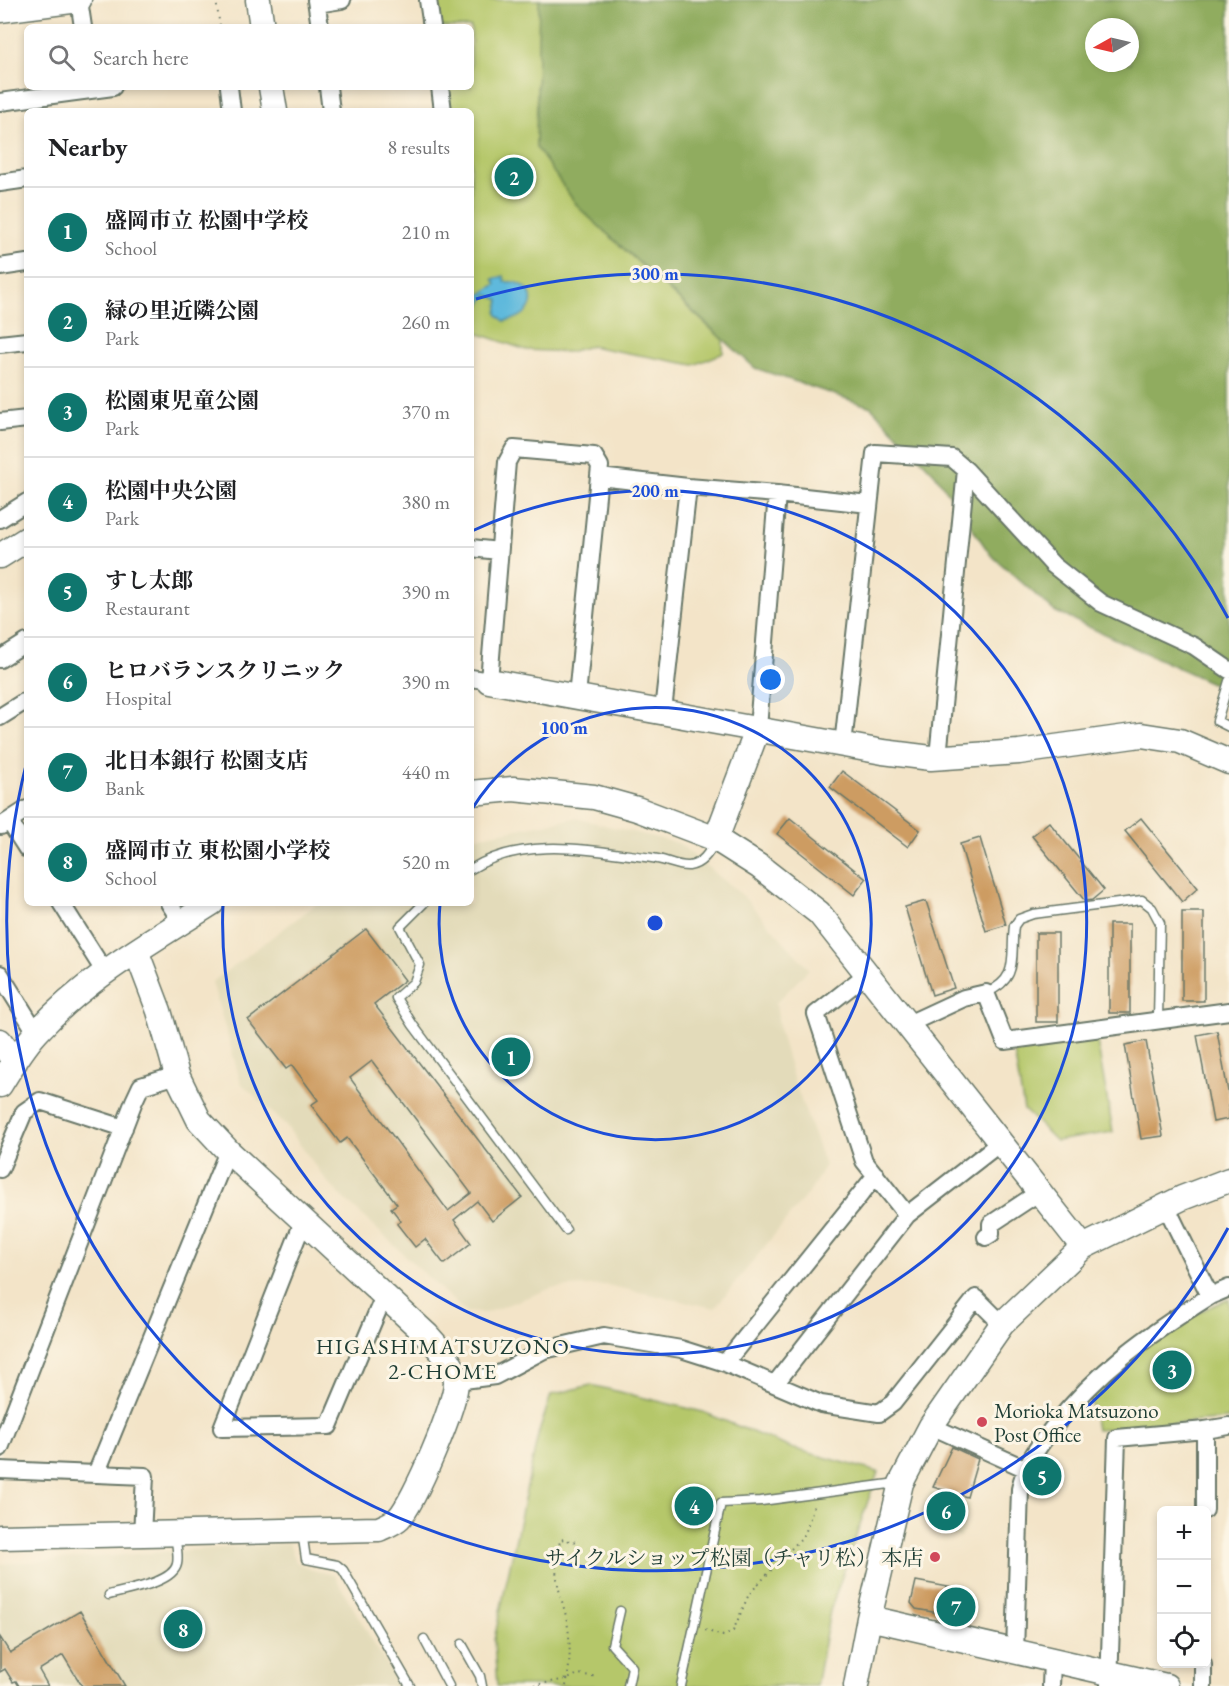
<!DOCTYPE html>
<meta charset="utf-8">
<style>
:root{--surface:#fff;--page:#f6f6f6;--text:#202124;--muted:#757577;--line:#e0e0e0;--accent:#0f766e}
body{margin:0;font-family:"EB Garamond","Noto Serif JP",serif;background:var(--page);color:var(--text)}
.controls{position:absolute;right:18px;bottom:18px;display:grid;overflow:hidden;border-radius:9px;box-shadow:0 3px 9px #0003}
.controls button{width:54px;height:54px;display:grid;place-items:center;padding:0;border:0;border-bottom:2px solid var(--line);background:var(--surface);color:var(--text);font:30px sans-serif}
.compass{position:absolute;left:1085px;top:18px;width:54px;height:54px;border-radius:50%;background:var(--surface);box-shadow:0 3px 9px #0003;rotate:262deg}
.you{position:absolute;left:771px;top:680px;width:21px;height:21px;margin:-15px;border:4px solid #fff;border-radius:50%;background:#1a73e8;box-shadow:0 0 0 9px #1a73e833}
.badge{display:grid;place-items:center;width:39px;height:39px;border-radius:50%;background:var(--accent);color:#fff;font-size:20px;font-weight:700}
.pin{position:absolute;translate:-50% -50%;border:3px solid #fff;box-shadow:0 2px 6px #0006}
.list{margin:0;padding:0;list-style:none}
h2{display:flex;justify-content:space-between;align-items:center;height:78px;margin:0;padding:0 24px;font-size:26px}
h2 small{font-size:20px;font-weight:400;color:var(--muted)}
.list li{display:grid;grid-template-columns:39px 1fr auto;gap:18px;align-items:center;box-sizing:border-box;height:90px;padding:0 24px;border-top:2px solid var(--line)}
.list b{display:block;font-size:22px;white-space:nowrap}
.list p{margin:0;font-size:20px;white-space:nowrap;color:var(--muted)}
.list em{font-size:20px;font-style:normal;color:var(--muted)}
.icon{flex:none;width:33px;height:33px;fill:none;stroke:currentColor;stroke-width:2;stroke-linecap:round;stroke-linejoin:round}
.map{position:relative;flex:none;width:1229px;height:1686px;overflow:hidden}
.search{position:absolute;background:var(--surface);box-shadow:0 3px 9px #0003;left:24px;top:24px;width:450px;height:66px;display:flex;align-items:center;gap:15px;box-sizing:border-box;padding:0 21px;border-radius:9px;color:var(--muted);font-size:22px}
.panel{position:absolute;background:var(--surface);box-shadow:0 3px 9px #0003;left:24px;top:108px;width:450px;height:798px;border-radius:9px}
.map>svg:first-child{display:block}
.built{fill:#e3dbba}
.green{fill:#b5c76a;stroke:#6a824f;stroke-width:1.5}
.forest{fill:#90ac5e;stroke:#587449;stroke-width:1.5;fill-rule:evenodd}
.water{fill:#5fb9dc;stroke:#3f7b88;stroke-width:1.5}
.building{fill:#cd9c62;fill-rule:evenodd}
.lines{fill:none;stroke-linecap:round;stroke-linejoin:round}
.lane-casing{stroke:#697768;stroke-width:11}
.street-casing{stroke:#697768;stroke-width:20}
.secondary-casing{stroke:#697768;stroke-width:27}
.path{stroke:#697768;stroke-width:2;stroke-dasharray:1.5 4.5;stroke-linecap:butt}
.lane{stroke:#fff;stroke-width:8}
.street{stroke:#fff;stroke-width:16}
.secondary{stroke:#fff;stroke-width:24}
.ring{fill:none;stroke:#1d4ed8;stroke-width:3}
.poi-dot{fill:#d1495b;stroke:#fcf5e5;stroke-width:2}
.labels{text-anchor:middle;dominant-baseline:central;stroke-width:6;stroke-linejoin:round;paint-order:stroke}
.poi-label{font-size:21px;fill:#1f3d34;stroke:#fcf5e5;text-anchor:start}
.neighbourhood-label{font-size:22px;letter-spacing:1.5px;fill:#1f3d34;stroke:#fcf5e5}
.centre{fill:#1d4ed8;stroke:#fcf5e5;stroke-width:3}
.ring-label{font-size:18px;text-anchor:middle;font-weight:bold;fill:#1d4ed8;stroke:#fcf5e5;stroke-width:6;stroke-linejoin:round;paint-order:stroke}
</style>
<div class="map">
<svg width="1229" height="1686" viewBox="0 0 1229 1686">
<rect width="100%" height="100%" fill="#fcf5e5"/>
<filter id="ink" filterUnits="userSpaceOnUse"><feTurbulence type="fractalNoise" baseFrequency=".0167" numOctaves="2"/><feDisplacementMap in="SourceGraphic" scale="12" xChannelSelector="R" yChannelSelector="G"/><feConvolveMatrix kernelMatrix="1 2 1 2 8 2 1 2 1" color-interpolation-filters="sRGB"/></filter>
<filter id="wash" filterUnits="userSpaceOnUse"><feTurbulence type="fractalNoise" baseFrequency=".008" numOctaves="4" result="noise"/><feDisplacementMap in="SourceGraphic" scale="24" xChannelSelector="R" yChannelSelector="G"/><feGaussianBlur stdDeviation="1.35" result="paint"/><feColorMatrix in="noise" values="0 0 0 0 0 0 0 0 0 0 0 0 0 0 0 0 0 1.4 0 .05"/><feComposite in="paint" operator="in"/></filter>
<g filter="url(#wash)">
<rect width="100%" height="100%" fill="#f3e4c8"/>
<!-- built -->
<path class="built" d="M575,818L678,843L742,895L809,969L776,1003L780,1033L794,1081L825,1165L812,1188L715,1308L606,1285L552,1288L485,1313L465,1312L329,1184L287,1127L241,1083L212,982L318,903H471V838Z
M930,1491L970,1504L961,1538L937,1531L938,1524L923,1518Z
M289,1543L296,1562L309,1569L334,1575L399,1686H0V1564Z"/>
<!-- green -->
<path class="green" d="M436,0H539L536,147L578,207L723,340V353L694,365L590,346L568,352L526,350L471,331V111H450L447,87H471V27H439Z
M1096,1035L1113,1132L1056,1141L1024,1110L1013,1046Z
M1229,1299V1419L1096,1430L1090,1395C1134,1352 1171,1321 1229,1299Z
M591,1385L703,1412L791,1448L878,1472L830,1611L816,1686H497L494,1640L538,1435L551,1395Z"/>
<!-- forest -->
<path class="forest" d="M539,0H1229V691L1054,611L990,554L935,474L871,407L755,368L578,207L536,147ZM1094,27H1130V63H1094Z"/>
<!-- water -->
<path class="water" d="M504,276L505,282C538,279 543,317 504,321L497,314L499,300L489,295L484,298L475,314L471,315V301L496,284L493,279Z"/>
<g id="blocks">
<!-- building -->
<path class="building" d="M842,771L920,830L908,847L830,787Z
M790,818L866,879L854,895L777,834Z
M1141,818L1198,888L1182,902L1125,831Z
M1049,822L1104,890L1092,900L1085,901L1032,836Z
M980,838L1006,925L986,931L960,844Z
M926,901L954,988L932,995L905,907Z
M1182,912H1204V1001H1182Z
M1109,924H1130V1013H1109Z
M366,929L405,980L374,1004L522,1197L492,1221L477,1201L454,1220L471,1243L444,1264L425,1239L415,1247L397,1224L401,1221L391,1208L397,1204L347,1138L340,1143L311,1105L318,1100L292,1065L286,1069L248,1020ZM372,1061L471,1193L448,1211L350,1078Z
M1036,933H1058V1022H1036Z
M1217,1031L1229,1097V1119L1213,1122L1197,1035Z
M1146,1041L1163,1136L1141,1139L1125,1045Z
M952,1447L978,1459L967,1497L933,1487Z
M916,1581L959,1589L949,1615L916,1609L911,1603Z
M80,1611L125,1686H82L63,1655L39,1670L48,1686H19L16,1681L13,1682L5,1669L0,1672V1637L10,1653Z"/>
</g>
</g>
<g filter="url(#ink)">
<use href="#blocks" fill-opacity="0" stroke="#697768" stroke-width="1.5"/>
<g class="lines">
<defs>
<path id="lane" d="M1229,681L1217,721L1229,727
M471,869C526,835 592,851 652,858C664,859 678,867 689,866C702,864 709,853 715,842
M424,903L400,927L420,965L414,982L396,998L413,1025L566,1230
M986,993C1020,978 1010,958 1014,926L1019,919L1033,914L1142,900L1152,908L1160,923L1158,1019
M302,1532L306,1559L337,1565L343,1570L410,1686
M109,1595C126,1590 173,1583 177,1564C179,1555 176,1544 175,1535
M620,1611L612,1645L632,1667L628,1686
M424,1639L449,1686
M462,1644L480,1676L482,1686
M681,1686L721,1503L761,1501L897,1483"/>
<path id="street" d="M79,0L83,27
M316,0L320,27
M428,0L432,27
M317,4L342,0
M229,87L232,111
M328,87L331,111
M440,87L443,111
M0,102L113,87
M0,183L27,179
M0,267L27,263
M0,344L27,341
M0,422L27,419
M966,470L1053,565L1101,603L1194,646L1229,670
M599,477L688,487
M777,494L869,504
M0,519L27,502
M471,548L499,551
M0,659L27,642
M471,678L489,681L507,462L514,449L594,456L600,466L577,696
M663,711L688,487L777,494L758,728
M0,717L27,700
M843,745L875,453L952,458L966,470L938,757
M9,821L27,849
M1,826L27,809
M61,903L104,971
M169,903L182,923
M0,974L36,1032
M867,974L816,1014L864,1161L907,1215
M908,1024L964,998L986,993L1005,1041L1229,1011
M0,1169L24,1112L40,1101L124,1128
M303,1222L222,1428L329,1426L384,1296
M986,1237L991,1234V1224L1038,1193
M1210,1296L1229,1288
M725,1363L876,1175
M456,1381L495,1376L544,1350L604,1336L681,1349L725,1363L821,1404L879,1413L893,1403L976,1298L1002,1324
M775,1384L907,1215L1001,1142
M931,1426L1024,1468
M1205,1430L1229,1426
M0,1448L134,1101L141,1086L177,1075
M0,1470L96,1474L228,1151
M96,1474L145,1476L142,1535
M1015,1653L1020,1489C1025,1464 1037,1448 1052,1429C1099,1369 1148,1335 1210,1296L1166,1206
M1051,1686L1052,1661
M1109,1686L1117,1438L1205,1430V1510
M1203,1686V1664"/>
<path id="secondary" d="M258,0L262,27
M0,10L79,0
M271,87L275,111
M0,556L27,539
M489,681L883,752L931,758L1019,752L1141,735L1180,741L1229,762
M471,793L513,789L594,797L637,809L716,839L760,867L819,913L1083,1247
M716,839L758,728
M0,1041L15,1062
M0,1085C11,1067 23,1047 37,1032C87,977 151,942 212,903
M0,1537L379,1529C385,1526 394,1523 399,1518C414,1502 457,1403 456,1381C455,1363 438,1348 427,1335L228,1151L199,1120L177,1075L159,1011L137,953
M869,1618L1166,1686
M856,1686L869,1618L901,1483L931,1426L1002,1324L1083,1247L1182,1198L1229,1180"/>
</defs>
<!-- lane casing -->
<use href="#lane" class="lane-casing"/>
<!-- street casing -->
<use href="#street" class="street-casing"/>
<!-- secondary casing -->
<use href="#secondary" class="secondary-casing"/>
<!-- path -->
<path class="path" d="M216,0L220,27
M705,1630L722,1636L733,1631L749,1594L805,1534L814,1505
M528,1686L568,1679L578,1674L598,1677
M566,1686C571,1662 571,1636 565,1612C558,1587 551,1565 561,1539L577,1542"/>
<!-- lane -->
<use href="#lane" class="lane"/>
<!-- street -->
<use href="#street" class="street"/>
<!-- secondary -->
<use href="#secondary" class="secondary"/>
</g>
</g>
<!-- distance rings -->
<g class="ring">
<path d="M472 809A216 216 0 1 1 440 904"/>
<path d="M472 531A432 432 0 1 1 223 904"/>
<path d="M1228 1228A649 649 0 0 1 27 761M476 299A649 649 0 0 1 1228 618"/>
</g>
<!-- markers -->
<g class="poi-dot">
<circle cx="982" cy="1422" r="6"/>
<circle cx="935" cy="1557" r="6"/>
</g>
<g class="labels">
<!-- poi labels -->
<g class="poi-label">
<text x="994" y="1410">Morioka Matsuzono<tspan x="994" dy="24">Post Office</tspan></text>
<text x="923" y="1557" text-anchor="end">サイクルショップ松園（チャリ松） 本店</text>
</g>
<!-- neighbourhood labels -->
<g class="neighbourhood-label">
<text x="443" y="1346">HIGASHIMATSUZONO<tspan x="443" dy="25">2-CHOME</tspan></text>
</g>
</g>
<circle cx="655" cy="923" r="9" class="centre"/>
<g class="ring-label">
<text x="655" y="280">300 m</text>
<text x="655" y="497">200 m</text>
<text x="564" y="734">100 m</text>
</g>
</svg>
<div class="controls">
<button>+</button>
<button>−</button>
<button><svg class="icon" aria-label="locate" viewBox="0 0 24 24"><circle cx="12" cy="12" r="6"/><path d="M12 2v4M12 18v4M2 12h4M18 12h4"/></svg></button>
</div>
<svg class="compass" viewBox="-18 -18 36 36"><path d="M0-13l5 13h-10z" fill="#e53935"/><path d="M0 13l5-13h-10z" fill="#757577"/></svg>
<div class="you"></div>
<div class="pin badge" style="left:511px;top:1057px">1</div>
<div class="pin badge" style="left:514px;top:177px">2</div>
<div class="pin badge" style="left:1172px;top:1370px">3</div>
<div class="pin badge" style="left:694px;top:1506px">4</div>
<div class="pin badge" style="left:1042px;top:1476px">5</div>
<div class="pin badge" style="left:946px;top:1511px">6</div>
<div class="pin badge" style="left:956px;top:1607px">7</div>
<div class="pin badge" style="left:183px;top:1629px">8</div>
<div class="search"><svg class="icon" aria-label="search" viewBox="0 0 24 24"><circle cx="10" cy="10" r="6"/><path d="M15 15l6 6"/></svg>Search here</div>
<section class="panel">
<h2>Nearby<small>8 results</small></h2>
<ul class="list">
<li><span class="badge">1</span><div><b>盛岡市立 松園中学校</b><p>School</p></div><em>210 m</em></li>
<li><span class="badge">2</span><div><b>緑の里近隣公園</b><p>Park</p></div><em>260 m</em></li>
<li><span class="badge">3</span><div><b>松園東児童公園</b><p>Park</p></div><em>370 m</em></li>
<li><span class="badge">4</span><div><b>松園中央公園</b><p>Park</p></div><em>380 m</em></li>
<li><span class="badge">5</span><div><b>すし太郎</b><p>Restaurant</p></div><em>390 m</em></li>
<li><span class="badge">6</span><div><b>ヒロバランスクリニック</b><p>Hospital</p></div><em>390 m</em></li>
<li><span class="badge">7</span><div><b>北日本銀行 松園支店</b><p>Bank</p></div><em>440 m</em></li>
<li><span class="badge">8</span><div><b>盛岡市立 東松園小学校</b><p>School</p></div><em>520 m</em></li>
</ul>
</section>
</div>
